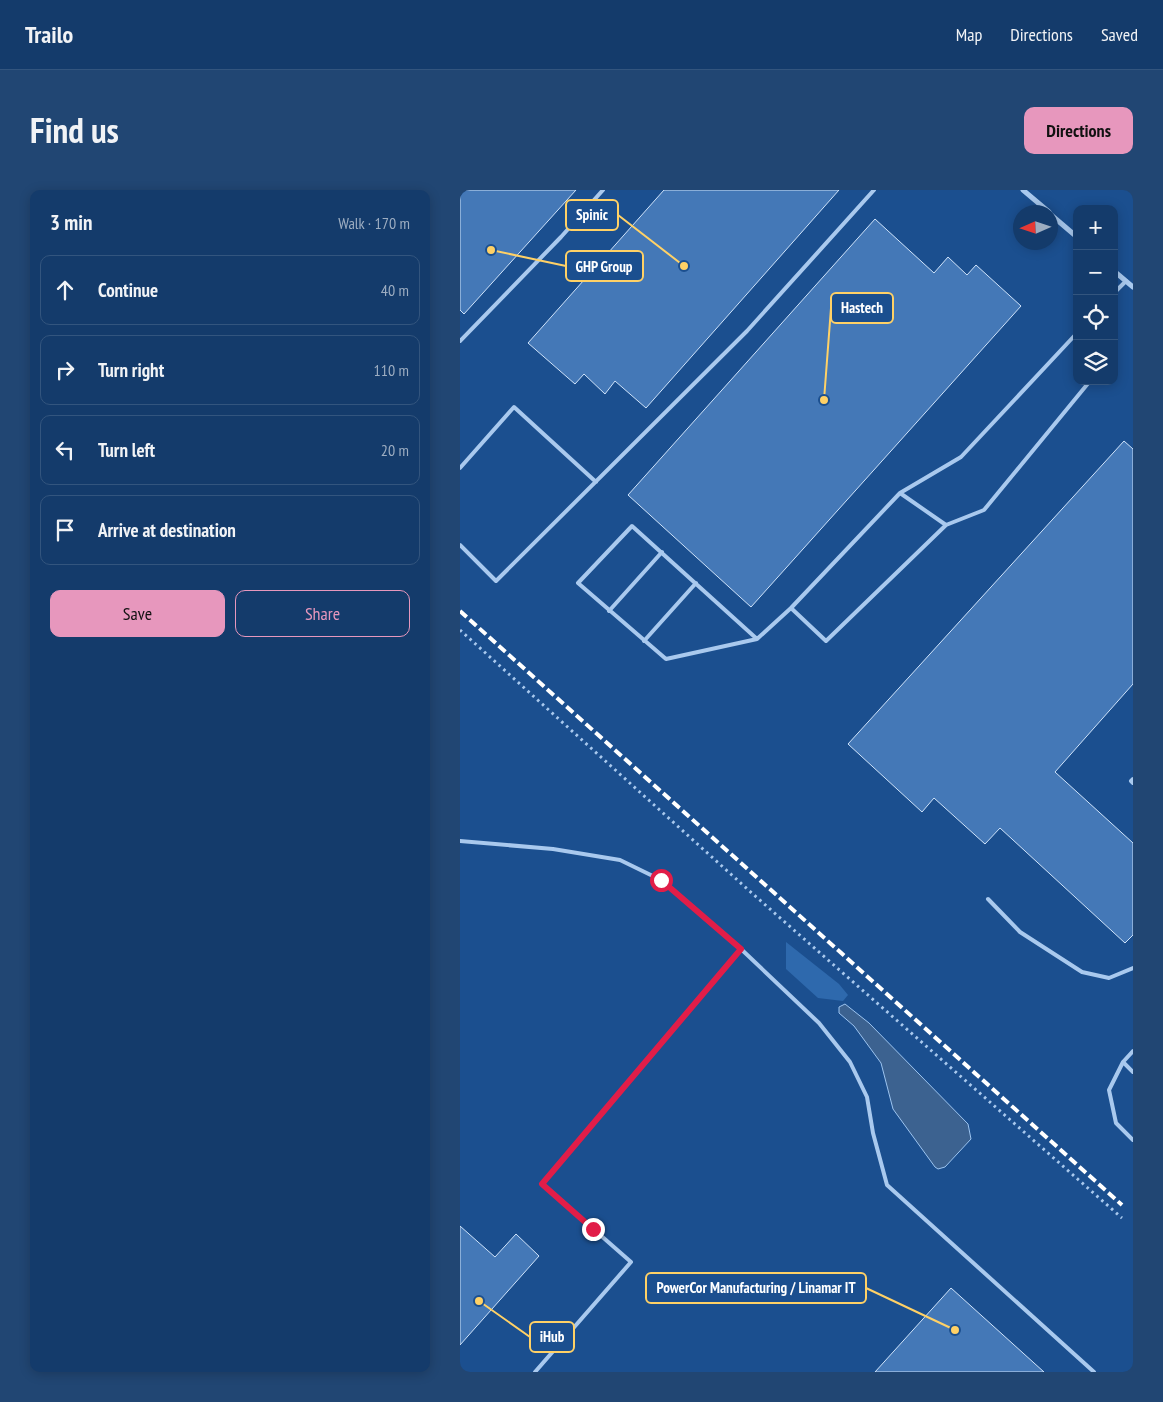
<!DOCTYPE html>
<meta charset="utf-8">
<style>
:root{--surface:#143b6b;--page:#214673;--text:#f1f3f6;--muted:#9dadc1;--line:#33557e;--accent:#e797bd}
body{margin:0;font-family:"PT Sans Narrow",sans-serif;background:var(--page);color:var(--text)}
.controls{position:absolute;right:15px;top:15px;display:grid;overflow:hidden;border-radius:10px;box-shadow:0 2px 12px #0003}
.controls button{width:45px;height:45px;display:grid;place-items:center;padding:0;border:0;border-bottom:1px solid var(--line);background:var(--surface);color:var(--text);font:25px sans-serif}
.compass{position:absolute;left:553px;top:15px;width:45px;height:45px;border-radius:50%;background:var(--surface);box-shadow:0 2px 12px #0003;rotate:267deg}
.stop{position:absolute;width:15px;height:15px;margin:-11px;border:4px solid #e11d48;border-radius:50%;background:#fff}
.stop.end{background:#e11d48;border-color:#fff;box-shadow:0 1px 5px #0008}
.list{margin:0;padding:0;list-style:none}
h2{display:flex;justify-content:space-between;align-items:center;height:65px;margin:0;padding:0 20px;font-size:21px}
h2 small{font-size:16px;font-weight:400;color:var(--muted)}
.list li{display:grid;grid-template-columns:32px 1fr auto;gap:15px;align-items:center;box-sizing:border-box;height:70px;margin:0 10px 10px;padding:0 10px;border:1px solid var(--line);border-radius:10px}
.list b{display:block;font-size:19px;white-space:nowrap}
.list em{font-size:16px;font-style:normal;color:var(--muted)}
.actions{display:flex;gap:10px;padding:15px 20px}
.actions a{flex:1;padding:11px 0;border:1px solid var(--accent);border-radius:10px;text-align:center;font-size:18px;color:var(--accent)}
.actions .main{background:var(--accent);color:#111}
.icon{flex:none;width:28px;height:28px;fill:none;stroke:currentColor;stroke-width:2;stroke-linecap:round;stroke-linejoin:round}
.map{position:relative;flex:none;width:673px;height:1182px;overflow:hidden;border-radius:10px}
header{display:flex;align-items:center;gap:30px;box-sizing:border-box;height:70px;padding:0 25px;background:var(--surface);border-bottom:1px solid var(--line)}
header strong{font-size:24px}
nav{display:flex;gap:28px;margin-inline-start:auto;font-size:18px}
.intro{display:flex;align-items:center;justify-content:space-between;box-sizing:border-box;height:120px;padding:0 30px}
h1{margin:0;font-size:35px}
.button{padding:12px 22px;border-radius:10px;background:var(--accent);color:#111;font-size:18px;font-weight:700}
main{display:flex;gap:30px;padding:0 30px}
aside{flex:1;background:var(--surface);border-radius:10px;box-shadow:0 2px 12px #0003}
.map>svg:first-child{display:block}
.green{fill:#2e69ad}
.water{fill:#3c6290;stroke:#9cc4f0}
.building{fill:#4478b7;stroke:#cfe3fa}
.lines{fill:none;stroke-linecap:round;stroke-linejoin:round}
.path{stroke:#a9c9ee;stroke-width:3;stroke-dasharray:2.5 4;stroke-linecap:butt}
.lane{stroke:#a9c9ee;stroke-width:4}
.street{stroke:#a9c9ee;stroke-width:5}
.rail{stroke:#fff;stroke-width:4;stroke-dasharray:9 4;stroke-linecap:butt}
.route{stroke:#e11d48;stroke-width:6}
.leader{fill:none;stroke:#ffd166;stroke-width:2}
.callout-dot{fill:#ffd166;stroke:#1b4f8f;stroke-width:2}
.callout{fill:#1b4f8f;stroke:#ffd166;stroke-width:2}
.callout-label{font-size:15px;text-anchor:middle;font-weight:bold;fill:#fff}
</style>
<header>
<strong>Trailo</strong>
<nav><a>Map</a><a>Directions</a><a>Saved</a></nav>
</header>
<div class="intro"><h1>Find us</h1><a class="button">Directions</a></div>
<main>
<aside>
<h2>3 min<small>Walk · 170 m</small></h2>
<ul class="list">
<li><svg class="icon" aria-label="ahead" viewBox="0 0 24 24"><path d="M12 20V5M6 11l6-6 6 6"/></svg><div><b>Continue</b></div><em>40 m</em></li>
<li><svg class="icon" aria-label="right" viewBox="0 0 24 24"><path d="M7 20v-9h11M14 6l5 5-5 5"/></svg><div><b>Turn right</b></div><em>110 m</em></li>
<li><svg class="icon" aria-label="left" viewBox="0 0 24 24"><path d="M17 20v-9H6M10 6l-5 5 5 5"/></svg><div><b>Turn left</b></div><em>20 m</em></li>
<li><svg class="icon" aria-label="arrive" viewBox="0 0 24 24"><path d="M6 21V4h12l-3 4 3 4H6"/></svg><div><b>Arrive at destination</b></div></li>
</ul>
<div class="actions"><a class="main">Save</a><a>Share</a></div>
</aside>
<div class="map">
<svg width="673" height="1182" viewBox="0 0 673 1182">
<rect width="100%" height="100%" fill="#1b4f8f"/>
<!-- green -->
<path class="green" d="M326,752L379,794L388,805L383,811L358,808L326,779Z"/>
<!-- water -->
<path class="water" d="M385,814L409,833L508,934L511,949L485,977L478,979L475,977L433,919L421,873L394,836L379,823V817Z"/>
<!-- building -->
<path class="building" d="M0,0H116L4,124L0,120Z
M204,0H379L186,218L155,191L145,204L124,184L115,194L68,153Z
M415,29L474,83L488,67L507,85L516,75L561,116L291,417L168,305Z
M664,251L673,259V494L595,582L673,653V745L665,753L540,638L525,654L474,608L462,622L388,554Z
M0,1036L35,1067L56,1044L79,1066L0,1155Z
M491,1098L584,1182H415Z"/>
<g class="lines">
<!-- path -->
<path class="path" d="M0,440L294,705L662,1028"/>
<!-- lane -->
<path class="lane" d="M654,103L666,91
M0,151L101,47L143,0
M0,278L54,217L136,292
M440,303L486,335
M0,355L36,391L287,141L414,0
M331,418L366,451L486,335L524,320L630,191
M149,421L202,362
M297,449L172,336L118,393L206,469L297,449L331,418L440,303L501,267L617,143
M184,451L236,393
M673,589L671,591L673,593
M0,651L93,659L160,670L201,690L281,759L359,833L390,872L407,907L413,943L427,995L634,1182
M528,709L560,742L622,782L649,788L673,778
M673,861L663,872L673,882
M663,872L649,900L656,933L673,950
M75,1182L171,1072L82,994L281,759"/>
<!-- street -->
<path class="street" d="M563,0L589,22
M590,24L617,47
M654,81L673,97"/>
<!-- rail -->
<path class="rail" d="M0,421L662,1015"/>
</g>
<g class="lines">
<!-- route -->
<path class="route" d="M133,1039L82,994L281,759L201,690"/>
</g>
<!-- callouts -->
<path class="leader" d="M224 76L158 25M31 60L106 76M364 210L371 118M495 1140L406 1098M19 1111L70 1147"/>
<g class="callout-dot">
<circle cx="224" cy="76" r="5"/>
<circle cx="31" cy="60" r="5"/>
<circle cx="364" cy="210" r="5"/>
<circle cx="495" cy="1140" r="5"/>
<circle cx="19" cy="1111" r="5"/>
</g>
<g class="callout">
<rect x="106" y="10" width="52" height="30" rx="5"/>
<rect x="106" y="61" width="77" height="30" rx="5"/>
<rect x="371" y="103" width="62" height="30" rx="5"/>
<rect x="186" y="1083" width="220" height="30" rx="5"/>
<rect x="70" y="1132" width="44" height="30" rx="5"/>
</g>
<g class="callout-label">
<text x="132" y="30">Spinic</text>
<text x="144" y="82">GHP Group</text>
<text x="402" y="123">Hastech</text>
<text x="296" y="1103">PowerCor Manufacturing / Linamar IT</text>
<text x="92" y="1152">iHub</text>
</g>
</svg>
<div class="controls">
<button>+</button>
<button>−</button>
<button><svg class="icon" aria-label="locate" viewBox="0 0 24 24"><circle cx="12" cy="12" r="6"/><path d="M12 2v4M12 18v4M2 12h4M18 12h4"/></svg></button>
<button><svg class="icon" aria-label="layers" viewBox="0 0 24 24"><path d="M12 4l9 5-9 5-9-5zM3 14l9 5 9-5"/></svg></button>
</div>
<svg class="compass" viewBox="-18 -18 36 36"><path d="M0-13l5 13h-10z" fill="#e53935"/><path d="M0 13l5-13h-10z" fill="#9dadc1"/></svg>
<div class="stop" style="left:201px;top:690px"></div>
<div class="stop end" style="left:133px;top:1039px"></div>
</div>
</main>
